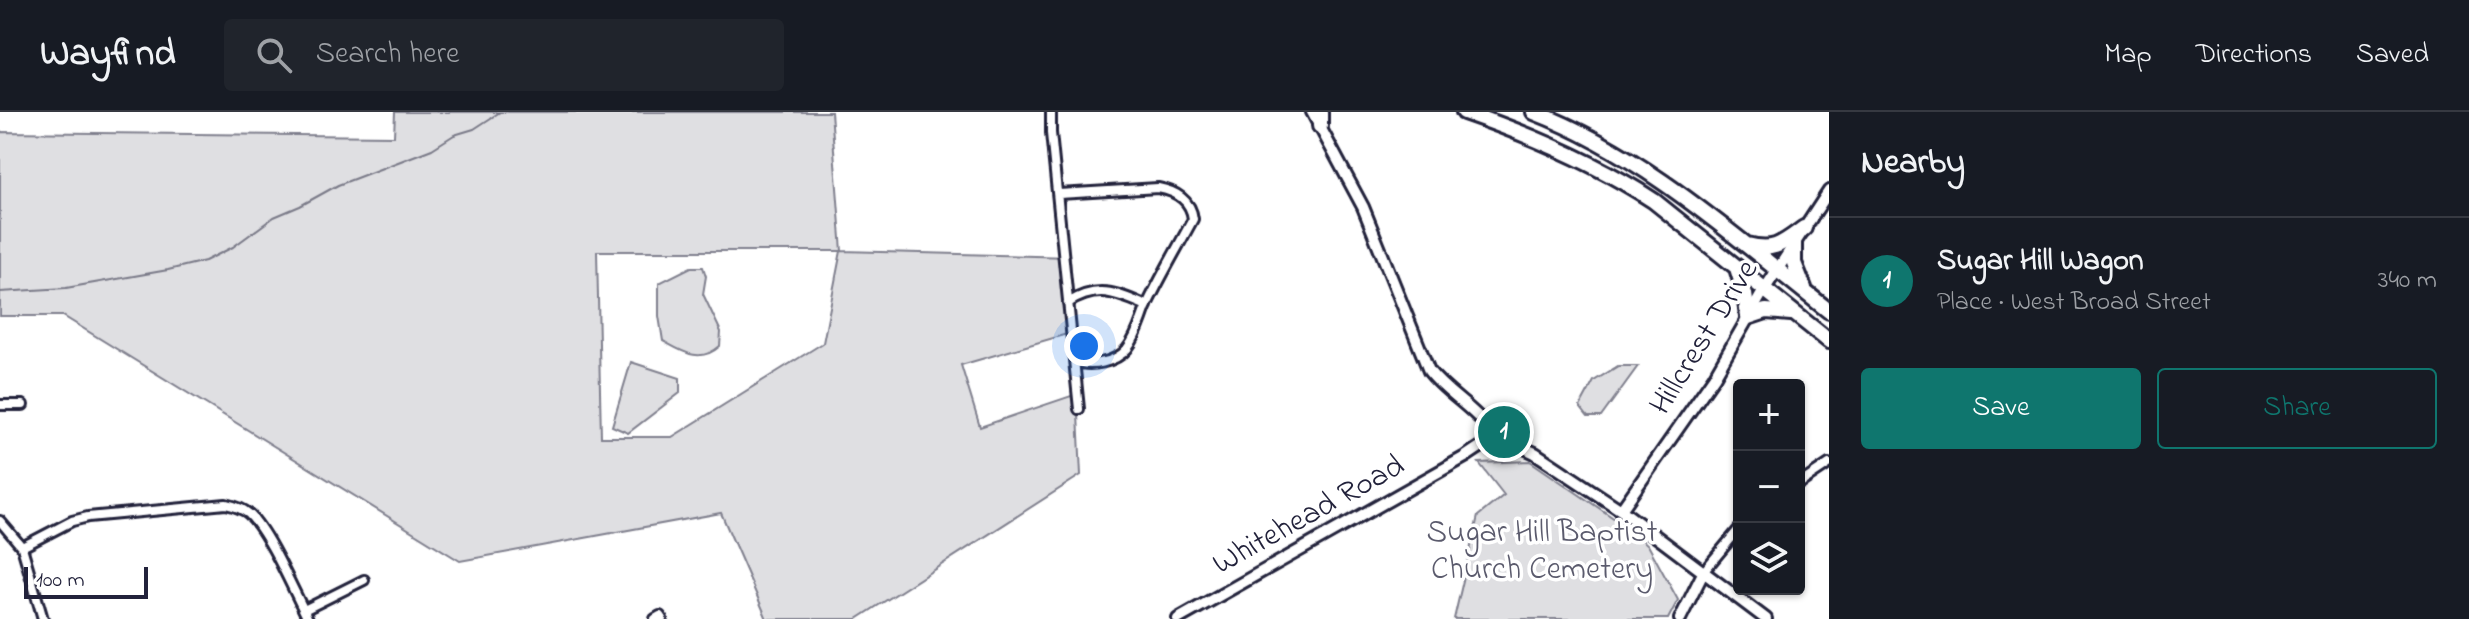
<!DOCTYPE html>
<meta charset="utf-8">
<style>
:root{--surface:#171b24;--page:#20242c;--text:#f1f3f6;--muted:#9ea1a6;--line:#363941;--accent:#0f766e}
body{margin:0;font-family:"Indie Flower",sans-serif;background:var(--page);color:var(--text)}
.controls{position:absolute;right:24px;bottom:24px;display:grid;overflow:hidden;border-radius:8px;box-shadow:0 2px 6px #0004}
.controls button{width:72px;height:72px;display:grid;place-items:center;padding:0;border:0;border-bottom:2px solid var(--line);background:var(--surface);color:var(--text);font:40px sans-serif}
.scale{position:absolute;left:24px;bottom:20px;width:124px;box-sizing:border-box;padding-left:8px;border:4px solid #22223b;border-top:0;font-size:22px;line-height:28px;white-space:nowrap;color:#22223b;-webkit-text-stroke:6px #fff;paint-order:stroke}
.you{position:absolute;left:1084px;top:234px;width:28px;height:28px;margin:-20px;border:6px solid #fff;border-radius:50%;background:#1a73e8;box-shadow:0 0 0 12px #1a73e833}
.badge{display:grid;place-items:center;width:52px;height:52px;border-radius:50%;background:var(--accent);color:#fff;font-size:26px;font-weight:700}
.pin{position:absolute;translate:-50% -50%;border:4px solid #fff;box-shadow:0 2px 8px #0006}
.list{margin:0;padding:0;list-style:none}
h2{display:flex;justify-content:space-between;align-items:center;height:104px;margin:0;padding:0 32px;font-size:34px}
h2 small{font-size:26px;font-weight:400;color:var(--muted)}
.list li{display:grid;grid-template-columns:52px 1fr auto;gap:24px;align-items:center;box-sizing:border-box;height:128px;padding:0 32px;border-top:2px solid var(--line)}
.list b{display:block;font-size:30px;white-space:nowrap}
.list p{margin:0;font-size:26px;white-space:nowrap;color:var(--muted)}
.list em{font-size:26px;font-style:normal;color:var(--muted)}
.actions{display:flex;gap:16px;padding:24px 32px}
.actions a{flex:1;padding:18px 0;border:2px solid var(--accent);border-radius:8px;text-align:center;font-size:28px;color:var(--accent)}
.actions .main{background:var(--accent);color:#fff}
.icon{flex:none;width:44px;height:44px;fill:none;stroke:currentColor;stroke-width:2;stroke-linecap:round;stroke-linejoin:round}
.map{position:relative;flex:none;width:1829px;height:507px;overflow:hidden}
header{display:flex;align-items:center;gap:48px;box-sizing:border-box;height:112px;padding:0 40px;background:var(--surface);border-bottom:2px solid var(--line)}
header strong{font-size:38px}
nav{display:flex;gap:44px;margin-inline-start:auto;font-size:28px}
.search{width:560px;height:72px;background:var(--page);display:flex;align-items:center;gap:20px;box-sizing:border-box;padding:0 28px;border-radius:8px;color:var(--muted);font-size:30px}
main{display:flex}
aside{flex:1;background:var(--surface)}
.map>svg:first-child{display:block}
.green{fill:#dfdfe2;stroke:#80808e;stroke-width:2;fill-rule:evenodd}
.lines{fill:none;stroke-linecap:round;stroke-linejoin:round}
.stream{stroke:#7a7a88;stroke-width:2}
.minor-casing{stroke:#22223b;stroke-width:14}
.tertiary-casing{stroke:#22223b;stroke-width:16}
.trunk-casing{stroke:#22223b;stroke-width:20}
.minor{stroke:#fff;stroke-width:8}
.tertiary{stroke:#fff;stroke-width:10}
.trunk{stroke:#fff;stroke-width:14}
.labels{text-anchor:middle;dominant-baseline:central;stroke-width:7;stroke-linejoin:round;paint-order:stroke}
.street-label{font-size:32px;fill:#22223b;stroke:#fff}
.park-label{font-size:32px;fill:#5b5b6d;stroke:#fff}
</style>
<header>
<strong>Wayfind</strong>
<div class="search"><svg class="icon" aria-label="search" viewBox="0 0 24 24"><circle cx="10" cy="10" r="6"/><path d="M15 15l6 6"/></svg>Search here</div>
<nav><a>Map</a><a>Directions</a><a>Saved</a></nav>
</header>
<main>
<div class="map">
<svg width="1829" height="507" viewBox="0 0 1829 507">
<rect width="100%" height="100%" fill="#fff"/>
<filter id="ink" filterUnits="userSpaceOnUse"><feTurbulence type="fractalNoise" baseFrequency=".0125" numOctaves="2"/><feDisplacementMap in="SourceGraphic" scale="16" xChannelSelector="R" yChannelSelector="G"/><feConvolveMatrix kernelMatrix="1 2 1 2 8 2 1 2 1" color-interpolation-filters="sRGB"/></filter>
<g filter="url(#ink)">
<!-- green -->
<path class="green" d="M395,0H831L842,139L1070,145L1074,220L961,253L980,315L1077,282L1081,363L857,507H767L721,401L460,449L63,204H0V20L394,24ZM597,139H841L823,231L672,325H601Z
M691,155H703L706,164L703,182L721,220L720,234C700,252 683,240 663,229L659,204V171Z
M631,250L680,266V281L628,321L612,314Z
M1618,254H1638L1601,305H1588L1580,295L1594,269Z
M1530,349L1634,420L1648,433L1678,488L1668,507H1454L1478,404L1504,383L1479,351Z"/>
<g class="lines">
<!-- stream -->
<path class="stream" d="M0,180L66,176L168,158L205,149L233,135L274,105L300,94L338,73L432,37L454,23L474,17L500,0"/>
<defs>
<path id="minor" d="M1051,0V21L1079,297
M1059,82L1158,76C1175,79 1191,88 1193,107C1178,135 1162,162 1148,191C1141,207 1138,223 1127,237C1116,250 1090,256 1075,249
M1068,191C1098,172 1116,181 1147,194
M0,293H23
M1799,372L1829,352
M0,409L22,435L43,507
M22,435L72,409L88,405L226,392C235,394 242,396 249,402C269,421 294,480 308,507
M1704,459L1739,417
M304,498L364,468
M655,507L660,504L662,507"/>
<path id="tertiary" d="M1312,0L1363,95L1429,259C1447,282 1473,295 1490,318
M1490 319a14 14 0 1 1 28 0a14 14 0 1 1-28 0Z
M1508,333L1520,334L1535,341L1621,398L1766,507
M1621,398L1714,265L1764,178L1829,79
M1178,507L1465,345L1486,331L1490,322
M1680,507L1704,459"/>
<path id="trunk" d="M1464,0C1531,23 1595,50 1654,89L1829,229
M1534,0C1646,43 1736,126 1829,199
M1320,14V0
M1794,131V151L1804,176
M1747,133C1775,140 1782,132 1804,116
M1737,156L1745,182L1748,205L1766,199L1791,201"/>
</defs>
<!-- minor casing -->
<use href="#minor" class="minor-casing"/>
<!-- tertiary casing -->
<use href="#tertiary" class="tertiary-casing"/>
<!-- trunk casing -->
<use href="#trunk" class="trunk-casing"/>
<!-- minor -->
<use href="#minor" class="minor"/>
<!-- tertiary -->
<use href="#tertiary" class="tertiary"/>
<!-- trunk -->
<use href="#trunk" class="trunk"/>
</g>
</g>
<g class="labels">
<!-- street labels -->
<g class="street-label">
<text transform="translate(1705 226) rotate(-58)">Hillcrest Drive</text>
<text transform="translate(1309 404) rotate(-29)">Whitehead Road</text>
</g>
<!-- park labels -->
<g class="park-label">
<text x="1542" y="421">Sugar Hill Baptist<tspan x="1542" dy="37">Church Cemetery</tspan></text>
</g>
</g>
</svg>
<div class="controls">
<button>+</button>
<button>−</button>
<button><svg class="icon" aria-label="layers" viewBox="0 0 24 24"><path d="M12 4l9 5-9 5-9-5zM3 14l9 5 9-5"/></svg></button>
</div>
<div class="scale">100 m</div>
<div class="you"></div>
<div class="pin badge" style="left:1504px;top:320px">1</div>
</div>
<aside>
<h2>Nearby<small></small></h2>
<ul class="list">
<li><span class="badge">1</span><div><b>Sugar Hill Wagon</b><p>Place · West Broad Street</p></div><em>340 m</em></li>
</ul>
<div class="actions"><a class="main">Save</a><a>Share</a></div>
</aside>
</main>
